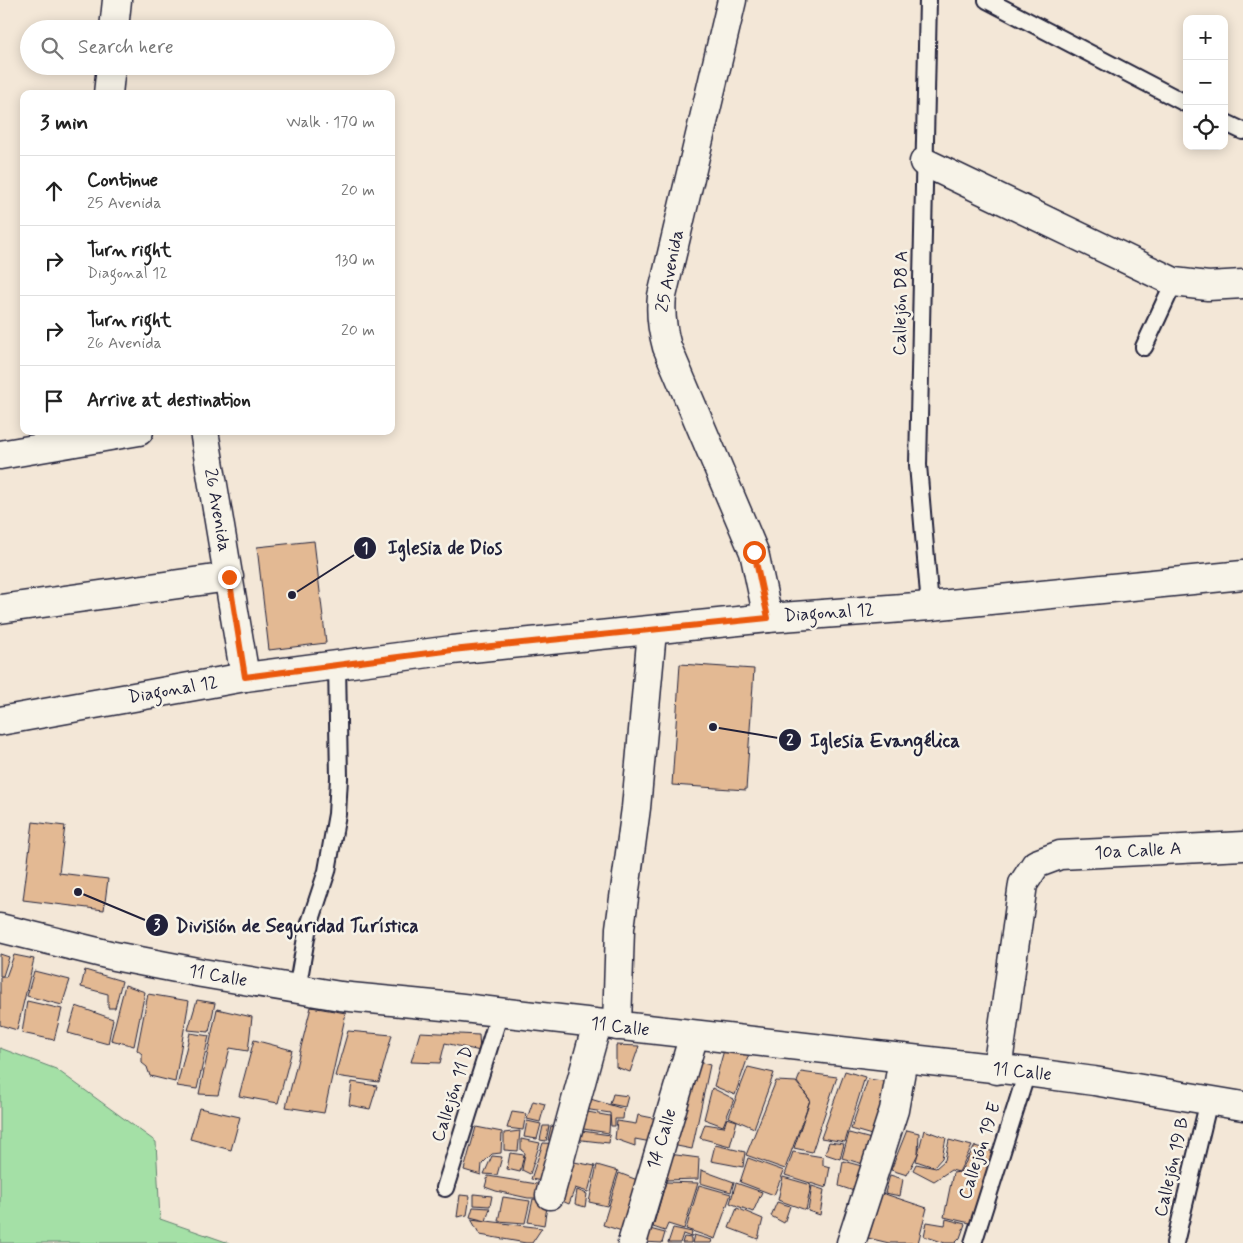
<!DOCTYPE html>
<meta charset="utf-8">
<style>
:root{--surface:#fff;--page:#f2f2f2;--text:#222;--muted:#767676;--line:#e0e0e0}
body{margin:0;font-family:Mynerve,sans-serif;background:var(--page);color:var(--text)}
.controls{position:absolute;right:15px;top:15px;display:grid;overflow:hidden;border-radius:10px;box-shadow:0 2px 12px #0003}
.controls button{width:45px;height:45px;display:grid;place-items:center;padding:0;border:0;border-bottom:1px solid var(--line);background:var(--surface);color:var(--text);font:25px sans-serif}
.stop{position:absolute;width:15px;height:15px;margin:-11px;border:4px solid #ea580c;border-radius:50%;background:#fff}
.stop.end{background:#ea580c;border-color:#fff;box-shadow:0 1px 5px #0008}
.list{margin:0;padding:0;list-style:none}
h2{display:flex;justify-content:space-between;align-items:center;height:65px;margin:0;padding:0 20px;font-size:21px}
h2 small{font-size:16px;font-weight:400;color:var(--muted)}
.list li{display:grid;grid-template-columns:32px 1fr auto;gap:15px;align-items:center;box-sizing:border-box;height:70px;padding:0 20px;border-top:1px solid var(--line)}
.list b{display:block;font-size:19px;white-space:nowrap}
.list p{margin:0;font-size:16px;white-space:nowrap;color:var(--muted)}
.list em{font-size:16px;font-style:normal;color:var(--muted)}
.icon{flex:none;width:28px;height:28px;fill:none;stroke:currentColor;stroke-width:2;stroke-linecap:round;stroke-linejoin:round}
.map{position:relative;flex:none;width:1243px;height:1243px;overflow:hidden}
.search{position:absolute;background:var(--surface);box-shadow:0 2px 12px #0003;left:20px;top:20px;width:375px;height:55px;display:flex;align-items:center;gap:12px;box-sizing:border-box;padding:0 18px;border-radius:28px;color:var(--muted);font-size:19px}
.panel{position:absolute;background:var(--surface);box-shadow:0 2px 12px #0003;left:20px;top:90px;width:375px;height:345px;border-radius:10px}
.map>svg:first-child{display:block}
.green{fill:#a4e0a6;stroke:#638170}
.building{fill:#e3b993;stroke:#22223b}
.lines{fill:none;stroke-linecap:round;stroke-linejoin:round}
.service-casing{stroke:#22223b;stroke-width:20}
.minor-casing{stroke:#22223b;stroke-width:31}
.tertiary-casing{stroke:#22223b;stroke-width:31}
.secondary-casing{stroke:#22223b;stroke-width:31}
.service{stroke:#f7f3e8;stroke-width:16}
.minor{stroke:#f7f3e8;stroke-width:28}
.tertiary{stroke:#f7f3e8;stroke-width:28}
.secondary{stroke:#f7f3e8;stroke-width:28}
.route{stroke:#ea580c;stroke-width:6}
.labels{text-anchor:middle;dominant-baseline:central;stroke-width:5;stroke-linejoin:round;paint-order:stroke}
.street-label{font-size:18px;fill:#22223b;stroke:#f7f3e8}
.leader{fill:none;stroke:#22223b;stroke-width:2}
.callout-dot{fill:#22223b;stroke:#f7f3e8;stroke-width:2}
.mark-label{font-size:15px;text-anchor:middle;font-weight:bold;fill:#fff}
.callout-label{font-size:19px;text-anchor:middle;font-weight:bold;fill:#22223b;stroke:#f7f3e8;stroke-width:5;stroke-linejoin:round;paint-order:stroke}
</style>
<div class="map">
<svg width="1243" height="1243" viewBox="0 0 1243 1243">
<rect width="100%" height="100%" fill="#f3e7d7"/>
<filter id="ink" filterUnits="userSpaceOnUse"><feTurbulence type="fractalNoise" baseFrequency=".02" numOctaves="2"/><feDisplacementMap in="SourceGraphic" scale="10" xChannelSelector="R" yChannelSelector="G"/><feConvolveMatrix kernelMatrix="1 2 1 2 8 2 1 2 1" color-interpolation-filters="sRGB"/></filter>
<g filter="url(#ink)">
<!-- green -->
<path class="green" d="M0,1048L56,1069L156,1142L160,1219L229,1243H0Z"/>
<!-- building -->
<path class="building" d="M314,541L326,643L269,650L257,547Z
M680,664L754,669L746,790L672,785Z
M33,822L65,826L59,873L108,879L104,910L23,900Z
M0,954L9,957L3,976H0Z
M14,955L34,959L17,1030L0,1025V977H6Z
M85,970L122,981L115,1008H108V994L81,987Z
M34,971L70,980L62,1005L27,996Z
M125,985L145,992L134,1046L111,1040Z
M148,994L189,1001L175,1082L150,1076L147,1067L142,1063V1054L137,1050Z
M197,1000L215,1003L209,1032L188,1030Z
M27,1001L62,1009L54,1040L22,1033Z
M76,1006L113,1019L108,1044L68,1033Z
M311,1007L346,1013L324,1113L286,1107Z
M217,1009L252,1017L248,1051L230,1048L218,1095L199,1094Z
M348,1031L392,1035L379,1082L335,1076Z
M420,1032L479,1035L480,1051L445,1043L440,1063L411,1062Z
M190,1033L209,1036L197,1089L177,1086Z
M254,1040L292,1050L278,1103L239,1096Z
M616,1045L639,1046L630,1072L616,1067Z
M724,1050L750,1051L735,1095L714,1086Z
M695,1061L710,1065L692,1149L672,1145Z
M748,1067L774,1073L754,1128L729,1117Z
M845,1071L865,1077L845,1142L821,1138Z
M801,1072L837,1077L812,1152L794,1148L810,1100L797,1082Z
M868,1079L890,1082L875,1136L851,1129Z
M776,1081L796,1082L810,1100L785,1169L746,1155Z
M352,1082L377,1086L370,1109L349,1105Z
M712,1088L734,1099L723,1126L704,1119Z
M613,1094L628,1096L625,1107L610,1104Z
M587,1098L624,1109L623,1119H615V1126H611L610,1113L584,1109Z
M533,1101L545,1104L540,1122L527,1119Z
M199,1108L240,1117L231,1150L190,1139Z
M582,1111L610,1116L609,1133L577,1128Z
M512,1112L526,1114L523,1130L507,1128Z
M638,1115L658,1119L651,1142L635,1139V1146L615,1139L617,1121L636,1124Z
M727,1118L737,1121L730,1146L700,1138L705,1124L724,1127Z
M527,1121L541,1124L537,1139L524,1137Z
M543,1126H549L546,1141L540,1140Z
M551,1126L564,1129L561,1143L548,1140Z
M476,1127L502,1132L501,1153L492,1154L482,1164L481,1175L464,1170Z
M575,1130L610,1135L609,1143L573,1139Z
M907,1130L919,1133L918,1154L907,1175L891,1170Z
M924,1130L946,1138L942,1158L934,1167L916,1161Z
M520,1131L518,1151L504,1150V1133Z
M849,1133L875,1140L867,1165L842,1158Z
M521,1139L540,1143L530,1174L522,1170L525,1153L521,1150Z
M949,1140L972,1146L959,1172L951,1170L934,1181L913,1170L916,1164L936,1168L945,1160Z
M829,1142L844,1144L840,1159L825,1154Z
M543,1143L560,1144L547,1182L531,1179Z
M715,1145L745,1152L743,1167L711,1161Z
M975,1146L994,1152L970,1223L944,1217L953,1173L960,1172Z
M793,1152L823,1157V1165L830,1167L826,1188L785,1175Z
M510,1153L524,1155L520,1172L507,1169Z
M669,1154L699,1158L698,1179L665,1180Z
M492,1156L502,1157L497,1175L484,1174Z
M748,1158L784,1171L774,1195L740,1182Z
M569,1161L595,1166L588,1192L575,1188L569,1204L558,1199Z
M843,1161L869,1168L860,1193L839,1186Z
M597,1165L618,1171L607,1206L589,1202Z
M701,1170L734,1182L731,1192L700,1183Z
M619,1173L640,1181L625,1232L603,1225Z
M890,1175L903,1179L900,1196L885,1193Z
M488,1176L549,1186L546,1198H528L496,1191L485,1187Z
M783,1177L811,1185L806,1210L778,1200Z
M666,1182L698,1183L684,1229L668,1224L665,1231L653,1227Z
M736,1183L762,1192L753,1212L730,1203Z
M699,1185L731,1194L715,1239L686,1229Z
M812,1186L824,1190L820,1215L808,1211Z
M577,1190L587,1194L585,1207L575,1204Z
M882,1193L927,1208L918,1243H889L868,1238Z
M474,1194L492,1196L490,1206L474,1205Z
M460,1195L470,1196L467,1215L457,1217Z
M503,1197L530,1201L525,1223L498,1221Z
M533,1199L548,1201L544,1225L528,1222Z
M777,1202L790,1206L784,1223L771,1216Z
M473,1207L490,1208L486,1221L470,1217Z
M737,1208L763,1219L758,1239L729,1228Z
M471,1219L542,1228L532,1243H526L480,1235Z
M946,1219L965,1224L960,1238L955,1243H945L924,1236L927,1222L945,1225Z
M646,1228L665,1233L662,1243L643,1242Z
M673,1228L692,1232L691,1237L683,1234L680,1243H668Z
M694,1235L712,1240L711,1243H692Z
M684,1237L691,1238V1243H682Z"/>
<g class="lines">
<defs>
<path id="service" d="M928,0L918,465L930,606
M987,0L1187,104
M1224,122L1243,131
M1144,347L1174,282
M297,990L307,932L327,871L337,814L339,778L337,664
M445,1188L500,1012
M973,1243L1027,1072
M1175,1243L1209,1100"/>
<path id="minor" d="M732,0L662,296C660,314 662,329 667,347L754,552L768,618
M114,29L117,0
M108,94L111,66
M924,162L1174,282L1208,286L1243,284
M204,431L245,677
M0,455L139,431
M0,609L229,577
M617,1026L620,928L636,808L652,631
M997,1070L1023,884L1036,864L1060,855L1243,846
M550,1195L597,1024
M632,1243L694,1035
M851,1243L894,1110L903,1059"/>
<path id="tertiary" d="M0,928L114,956L202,973L340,996L454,1007L1027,1072L1094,1081L1243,1106"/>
<path id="secondary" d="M0,721L245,677L452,650L768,618L930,606L1243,575"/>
</defs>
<!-- service casing -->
<use href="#service" class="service-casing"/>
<!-- minor casing -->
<use href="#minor" class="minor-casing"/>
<!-- tertiary casing -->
<use href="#tertiary" class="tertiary-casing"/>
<!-- secondary casing -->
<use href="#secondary" class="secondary-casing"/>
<!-- service -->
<use href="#service" class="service"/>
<!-- minor -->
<use href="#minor" class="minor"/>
<!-- tertiary -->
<use href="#tertiary" class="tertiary"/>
<!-- secondary -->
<use href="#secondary" class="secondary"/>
</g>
</g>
<g class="lines" filter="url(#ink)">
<!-- route -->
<path class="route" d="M229,577L245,677L452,650L768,618L754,552"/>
</g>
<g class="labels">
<!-- street labels -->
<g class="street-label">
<text transform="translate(670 271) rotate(-79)">25 Avenida</text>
<text transform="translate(901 303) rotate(-89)">Callejón D8 A</text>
<text transform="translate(217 510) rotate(80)">26 Avenida</text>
<text transform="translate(829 613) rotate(-4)">Diagonal 12</text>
<text transform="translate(173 690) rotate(-10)">Diagonal 12</text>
<text transform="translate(1138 851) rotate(-3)">10a Calle A</text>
<text transform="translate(218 976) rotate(10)">11 Calle</text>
<text transform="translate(620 1027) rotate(7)">11 Calle</text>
<text transform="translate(1022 1072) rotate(6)">11 Calle</text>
<text transform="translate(453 1094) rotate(-72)">Callejón 11 D</text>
<text transform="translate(662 1139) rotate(-73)">14 Calle</text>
<text transform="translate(980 1151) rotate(-72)">Callejón 19 E</text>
<text transform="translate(1172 1167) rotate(-77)">Callejón 19 B</text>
</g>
</g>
<!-- callouts -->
<path class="leader" d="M292 595L365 548M713 727L790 740M78 892L157 925"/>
<g class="callout-dot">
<circle cx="292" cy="595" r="5"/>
<circle cx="713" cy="727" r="5"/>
<circle cx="78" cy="892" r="5"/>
<circle cx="365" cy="548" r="12"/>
<circle cx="790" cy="740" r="12"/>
<circle cx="157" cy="925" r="12"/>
</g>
<g class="mark-label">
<text x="365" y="553">1</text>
<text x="790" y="745">2</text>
<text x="157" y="930">3</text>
</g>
<g class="callout-label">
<text x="445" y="554">Iglesia de Dios</text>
<text x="885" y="747">Iglesia Evangélica</text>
<text x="297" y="932">División de Seguridad Turística</text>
</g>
</svg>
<div class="controls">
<button>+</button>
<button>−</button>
<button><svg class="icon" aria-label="locate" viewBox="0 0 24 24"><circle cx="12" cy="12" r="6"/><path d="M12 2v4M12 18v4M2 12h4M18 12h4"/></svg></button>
</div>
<div class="stop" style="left:754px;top:552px"></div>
<div class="stop end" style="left:229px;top:577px"></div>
<div class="search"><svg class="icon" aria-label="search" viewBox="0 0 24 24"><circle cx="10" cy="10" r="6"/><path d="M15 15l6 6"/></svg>Search here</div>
<section class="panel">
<h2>3 min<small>Walk · 170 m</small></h2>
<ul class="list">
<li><svg class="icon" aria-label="ahead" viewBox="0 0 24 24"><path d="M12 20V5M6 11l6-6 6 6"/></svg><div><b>Continue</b><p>25 Avenida</p></div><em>20 m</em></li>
<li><svg class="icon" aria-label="right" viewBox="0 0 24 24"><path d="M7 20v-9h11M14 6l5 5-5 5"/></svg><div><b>Turn right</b><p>Diagonal 12</p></div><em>130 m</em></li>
<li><svg class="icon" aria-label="right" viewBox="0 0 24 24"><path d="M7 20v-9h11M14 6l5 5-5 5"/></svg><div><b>Turn right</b><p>26 Avenida</p></div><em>20 m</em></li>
<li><svg class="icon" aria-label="arrive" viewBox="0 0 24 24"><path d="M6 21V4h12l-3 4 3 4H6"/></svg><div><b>Arrive at destination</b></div></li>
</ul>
</section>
</div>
